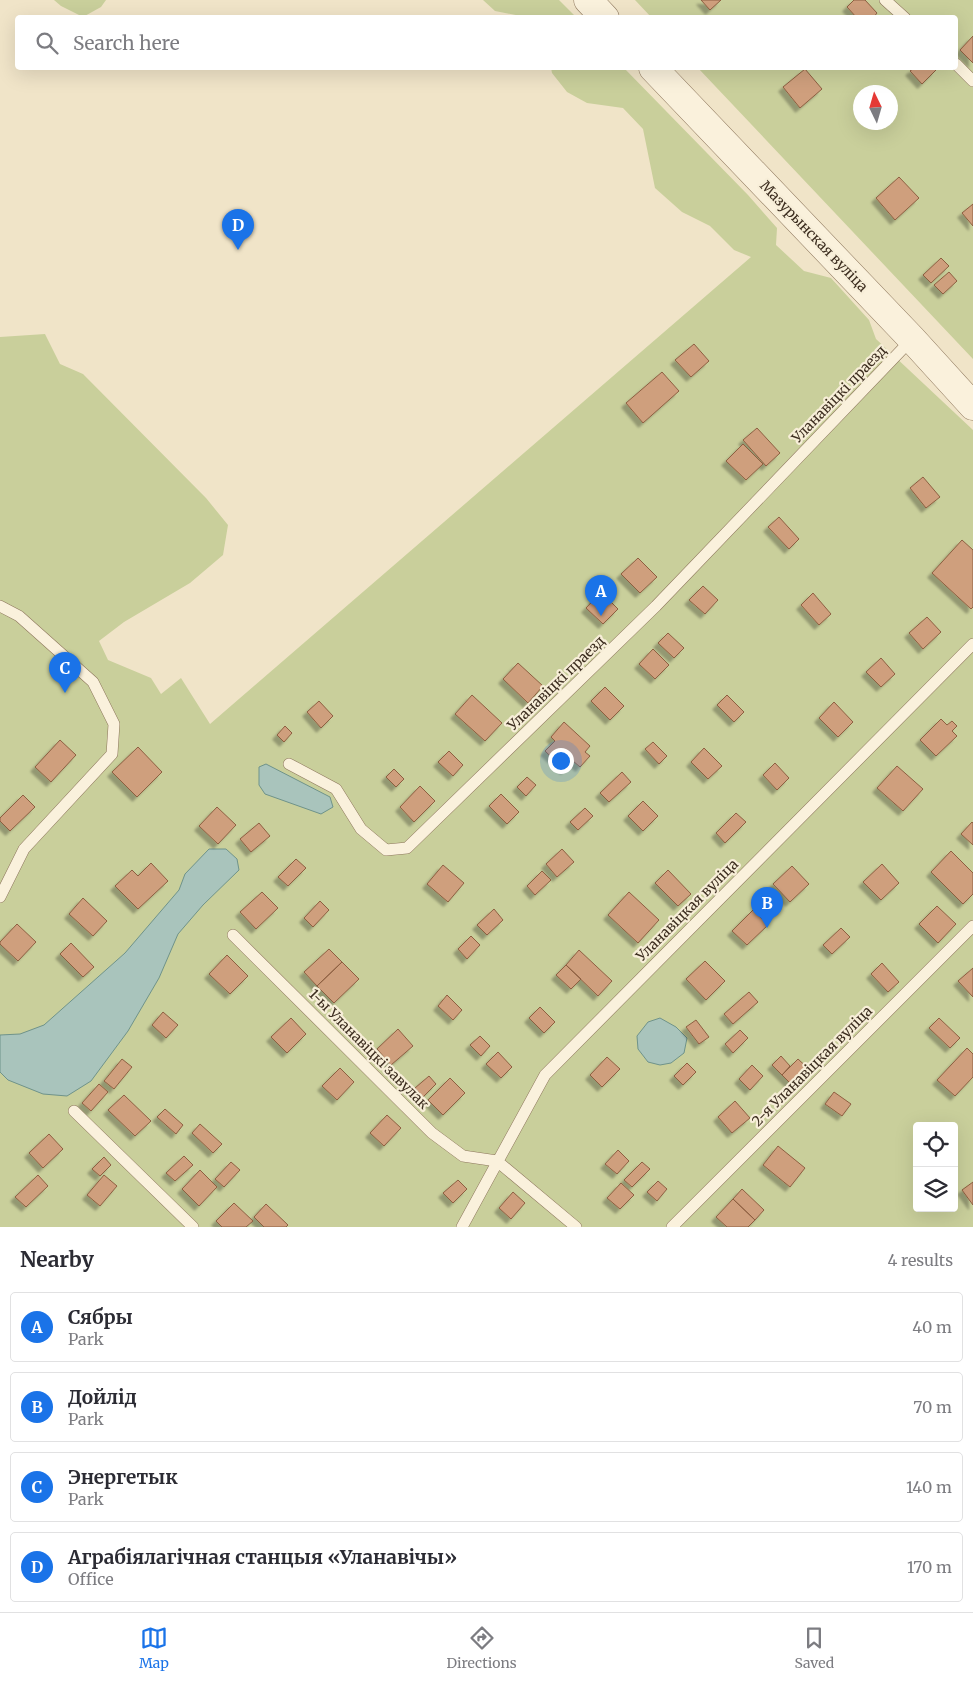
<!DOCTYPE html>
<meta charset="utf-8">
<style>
:root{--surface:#fff;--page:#f7f7f7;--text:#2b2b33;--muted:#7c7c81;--line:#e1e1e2;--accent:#1a73e8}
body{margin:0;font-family:Merriweather,serif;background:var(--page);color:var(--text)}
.controls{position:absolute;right:15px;bottom:15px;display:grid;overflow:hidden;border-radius:5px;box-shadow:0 5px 20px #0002}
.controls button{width:45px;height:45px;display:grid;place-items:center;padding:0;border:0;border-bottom:1px solid var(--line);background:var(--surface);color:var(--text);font:25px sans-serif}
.compass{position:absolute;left:853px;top:85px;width:45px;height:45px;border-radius:50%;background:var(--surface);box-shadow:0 5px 20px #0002;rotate:355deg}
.you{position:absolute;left:560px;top:760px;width:18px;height:18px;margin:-12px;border:4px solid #fff;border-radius:50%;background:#1a73e8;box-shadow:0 0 0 8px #1a73e833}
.badge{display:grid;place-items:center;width:32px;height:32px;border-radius:50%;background:var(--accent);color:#fff;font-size:16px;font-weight:700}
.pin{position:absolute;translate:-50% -41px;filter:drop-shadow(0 1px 2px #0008)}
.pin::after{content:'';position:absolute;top:26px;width:18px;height:15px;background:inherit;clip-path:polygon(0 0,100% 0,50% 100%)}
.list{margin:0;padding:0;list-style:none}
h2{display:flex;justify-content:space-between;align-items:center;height:65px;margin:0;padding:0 20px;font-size:21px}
h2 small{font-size:16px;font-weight:400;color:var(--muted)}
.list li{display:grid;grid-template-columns:32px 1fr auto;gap:15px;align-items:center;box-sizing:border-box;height:70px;margin:0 10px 10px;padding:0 10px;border:1px solid var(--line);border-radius:5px}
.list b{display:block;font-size:19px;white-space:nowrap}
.list p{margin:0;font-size:16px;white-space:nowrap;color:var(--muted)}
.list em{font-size:16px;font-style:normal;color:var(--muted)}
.icon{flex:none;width:28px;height:28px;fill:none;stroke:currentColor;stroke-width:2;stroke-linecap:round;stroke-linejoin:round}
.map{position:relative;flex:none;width:973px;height:1227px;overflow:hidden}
.search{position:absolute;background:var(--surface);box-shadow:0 5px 20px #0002;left:15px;right:15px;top:15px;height:55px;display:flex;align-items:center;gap:12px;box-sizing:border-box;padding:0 18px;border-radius:5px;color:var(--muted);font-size:19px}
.sheet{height:385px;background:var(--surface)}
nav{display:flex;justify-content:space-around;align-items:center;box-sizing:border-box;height:70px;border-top:1px solid var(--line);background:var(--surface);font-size:14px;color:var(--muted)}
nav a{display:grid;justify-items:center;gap:2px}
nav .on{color:var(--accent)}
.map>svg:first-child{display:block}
.green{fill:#c9cf9b;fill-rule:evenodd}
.water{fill:#a9c4bc;stroke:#6f938a}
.building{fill:#cf9f7d;stroke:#8d5f41;filter:url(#shadow)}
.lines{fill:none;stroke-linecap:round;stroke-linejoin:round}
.service-casing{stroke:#8d765c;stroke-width:12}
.tertiary-casing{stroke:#8d765c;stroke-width:29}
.service{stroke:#faf1dc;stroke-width:11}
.tertiary{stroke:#faf1dc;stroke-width:28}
.labels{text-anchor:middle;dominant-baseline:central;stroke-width:4.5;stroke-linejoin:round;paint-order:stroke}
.street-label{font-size:14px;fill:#3d2e20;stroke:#f7eed8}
</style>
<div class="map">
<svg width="973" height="1227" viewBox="0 0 973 1227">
<defs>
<filter id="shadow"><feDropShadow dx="-4.5" dy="4.5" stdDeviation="1" flood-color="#0004"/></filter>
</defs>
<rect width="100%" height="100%" fill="#f0e4c8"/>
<!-- green -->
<path class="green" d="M54,0H106L101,7L83,17L61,6Z
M483,0H559L576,17H526L495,11Z
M635,0H973V359L698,68H956V18L651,17ZM860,92H890V122H860Z
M551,68H624L748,195L777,228L776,245L804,271L831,278L869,320L876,339L973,430V1227H0V337L45,334L60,364L83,374L206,498L228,525L223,555L190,583L124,622L99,641L108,660L151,678L161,694L181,678L210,724L751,257L734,250L710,226L682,212L655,188L643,129L623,108L587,103L567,92L552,73ZM917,1126H954V1208H917Z"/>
<!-- water -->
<path class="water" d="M266,764L330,797L333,807L321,814L265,794L259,785V767Z
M209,849H226L237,859L239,870L203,905L178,934L159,978L128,1031L91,1081L67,1096L43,1094L8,1080L0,1072V1035L20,1034L44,1025L125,953L179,890L185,874Z
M660,1018L676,1027L687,1038L684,1053L671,1063L660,1065L648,1062L638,1049L637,1036L648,1022Z"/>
<!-- building -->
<path class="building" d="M701,0H721L710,10Z
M854,0H865L877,13L873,18H857L847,7Z
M973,36V63L960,50Z
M914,68H934L936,70L922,84L910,71Z
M805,69L822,89L800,108L783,87Z
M899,177L919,198L895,220L876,198Z
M973,204V226L962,213Z
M941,258L949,266L931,283L923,275Z
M949,272L957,281L943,294L934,285Z
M694,344L709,361L691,377L675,360Z
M662,372L679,391L643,423L626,403Z
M757,428L780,453L766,466L743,440Z
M743,444L763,464L746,480L726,461Z
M923,477L940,497L926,508L910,488Z
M779,517L799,539L789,549L768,527Z
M962,540L973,550V607L971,609L932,573Z
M638,558L657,577L640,593L621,574Z
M703,586L718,600L705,614L689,600Z
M601,592L618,609L603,624L586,608Z
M813,593L831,614L819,625L801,605Z
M927,617L941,632L923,649L909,633Z
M668,633L684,648L674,658L658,643Z
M653,649L669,665L655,679L639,664Z
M881,658L895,674L881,687L866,672Z
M518,663L543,686L528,703L503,679Z
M605,687L624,706L610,720L591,701Z
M472,695L502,723L485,741L455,714Z
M727,695L744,712L734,722L717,705Z
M319,701L333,716L321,728L307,712Z
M834,702L853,722L838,737L819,718Z
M941,719L947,725L952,721L957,726L952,731L957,736L936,756L920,740Z
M564,722L590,746L585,752L590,756L580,767L573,761L565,770L545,751L555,741L551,737Z
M285,726L292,733L284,742L277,735Z
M60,740L76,755L51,782L35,767Z
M653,742L667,756L659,764L645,749Z
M138,747L162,772L137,797L112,772Z
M704,748L722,766L708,779L691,762Z
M449,751L463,765L453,776L438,762Z
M775,763L789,778L777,790L763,775Z
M897,766L923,789L903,811L877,788Z
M394,769L404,779L396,787L386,777Z
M622,772L631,782L609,802L600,793Z
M527,777L536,785L526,796L517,787Z
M420,786L435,801L414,822L400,807Z
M501,794L519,812L507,824L489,806Z
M23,795L35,807L10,831L0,821V818Z
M643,801L658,816L643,831L628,816Z
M217,807L236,825L218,844L199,826Z
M585,808L593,816L578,830L570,822Z
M736,813L746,822L725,843L716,833Z
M972,822L973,823V845L961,834Z
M259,823L270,836L251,852L240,839Z
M562,849L574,862L557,877L546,864Z
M951,851L973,873V894L963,904L931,872Z
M296,859L306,868L288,886L278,877Z
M151,863L168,881L138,909L115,886L132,870L138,876Z
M882,864L899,883L881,900L863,882Z
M443,865L464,883L448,902L427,884Z
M792,866L809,884L790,902L773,884Z
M668,870L691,894L678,906L655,883Z
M542,871L551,880L535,895L527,886Z
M262,892L278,908L256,929L240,912Z
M629,892L659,920L638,943L608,915Z
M83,898L107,921L93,936L69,914Z
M320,901L329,910L313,927L304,918Z
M937,906L956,924L938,943L919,924Z
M494,909L503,920L487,935L477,925Z
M753,910L768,925L747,945L732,931Z
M17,924L36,942L18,961L0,944V942Z
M841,928L850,937L832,954L823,945Z
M471,936L480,945L467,959L458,949Z
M71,943L94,967L83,977L60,954Z
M329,949L342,962L317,986L304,972Z
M579,950L612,981L598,996L566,965Z
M227,955L248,976L230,994L209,974Z
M705,961L725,981L706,1000L686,979Z
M342,962L359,979L334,1003L317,986Z
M882,963L899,982L888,992L871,974Z
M566,965L581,979L571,989L556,975Z
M973,968V997L958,981Z
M749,992L758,1002L733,1024L724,1014Z
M447,995L462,1010L453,1020L438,1006Z
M540,1007L555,1022L544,1033L529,1018Z
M163,1012L178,1025L166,1038L152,1025Z
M291,1018L306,1034L287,1053L271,1037Z
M939,1018L960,1038L950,1048L929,1028Z
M696,1020L709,1037L699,1044L686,1027Z
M398,1029L413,1046L391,1065L377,1049Z
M740,1030L748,1038L733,1053L725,1044Z
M480,1036L490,1046L481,1056L470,1045Z
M967,1048L973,1054V1077L955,1096L937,1080Z
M498,1052L512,1067L501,1078L486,1064Z
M781,1056L790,1066L782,1075L772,1065Z
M607,1057L620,1069L602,1087L590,1075Z
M122,1059L132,1067L114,1089L104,1081Z
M798,1059L810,1070L794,1087L782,1075Z
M687,1063L696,1072L683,1085L674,1076Z
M752,1065L763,1076L750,1090L739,1079Z
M340,1068L354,1082L337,1100L322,1086Z
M429,1076L436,1084L423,1097L415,1088Z
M450,1078L465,1093L443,1115L428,1100Z
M99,1084L108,1092L91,1111L82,1103Z
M834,1092L851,1104L842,1116L825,1104Z
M124,1095L151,1121L135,1136L108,1110Z
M735,1101L750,1118L732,1133L718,1117Z
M165,1109L183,1125L176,1134L157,1117Z
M387,1115L401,1128L384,1146L370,1133Z
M200,1124L222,1144L213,1153L192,1133Z
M49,1134L63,1149L43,1168L29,1153Z
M778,1146L805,1168L790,1187L763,1165Z
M618,1150L629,1161L617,1174L605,1164Z
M184,1156L193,1165L175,1181L166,1173Z
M104,1157L111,1165L100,1176L92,1169Z
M231,1162L240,1170L224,1187L215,1179Z
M642,1162L650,1169L632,1187L624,1180Z
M200,1170L217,1187L199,1206L182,1189Z
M38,1175L48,1186L26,1207L15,1197Z
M104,1175L117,1186L100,1206L87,1195Z
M458,1180L467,1189L453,1203L443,1193Z
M658,1181L667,1189L657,1201L647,1192Z
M973,1182V1205L962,1190Z
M621,1183L634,1195L620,1209L607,1198Z
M742,1189L764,1210L755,1220L733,1199Z
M513,1192L525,1203L511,1219L499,1208Z
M733,1199L755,1220L748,1227H727L716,1217Z
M234,1203L253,1221L246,1227H222L216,1221Z
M266,1204L288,1225L286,1227H264L254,1217Z"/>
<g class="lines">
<defs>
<path id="service" d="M885,0L905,18
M956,64L973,81
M0,606L19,616L93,682L114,724L112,754L24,849L0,897
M289,764L336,789L361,829L386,850L407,848L656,606L912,339
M233,935L432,1133L463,1156L497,1161L576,1227
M74,1111L193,1227
M462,1227L545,1075L973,644
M672,1227L973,926"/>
<path id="tertiary" d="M588,0L605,18
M653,68L912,339L973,406"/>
</defs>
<!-- service casing -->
<use href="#service" class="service-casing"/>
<!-- tertiary casing -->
<use href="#tertiary" class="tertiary-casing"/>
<!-- service -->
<use href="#service" class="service"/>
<!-- tertiary -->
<use href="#tertiary" class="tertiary"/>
</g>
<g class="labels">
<!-- street labels -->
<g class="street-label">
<text transform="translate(814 236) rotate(46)">Мазурынская вуліца</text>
<text transform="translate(839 394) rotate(-46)">Уланавіцкі праезд</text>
<text transform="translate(556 683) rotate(-44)">Уланавіцкі праезд</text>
<text transform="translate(687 910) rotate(-45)">Уланавіцкая вуліца</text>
<text transform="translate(369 1049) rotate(45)">1-ы Уланавіцкі завулак</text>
<text transform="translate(812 1066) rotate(-45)">2-я Уланавіцкая вуліца</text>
</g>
</g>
</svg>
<div class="controls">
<button><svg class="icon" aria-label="locate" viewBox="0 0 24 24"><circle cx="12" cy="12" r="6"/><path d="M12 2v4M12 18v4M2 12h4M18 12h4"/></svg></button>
<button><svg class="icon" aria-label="layers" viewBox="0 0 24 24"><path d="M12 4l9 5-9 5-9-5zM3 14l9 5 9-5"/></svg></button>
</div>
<svg class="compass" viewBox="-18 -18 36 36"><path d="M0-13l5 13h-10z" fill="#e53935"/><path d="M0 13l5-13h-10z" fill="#7c7c81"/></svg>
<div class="you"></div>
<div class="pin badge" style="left:601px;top:616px">A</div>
<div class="pin badge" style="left:767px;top:928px">B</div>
<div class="pin badge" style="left:65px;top:693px">C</div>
<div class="pin badge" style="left:238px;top:250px">D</div>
<div class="search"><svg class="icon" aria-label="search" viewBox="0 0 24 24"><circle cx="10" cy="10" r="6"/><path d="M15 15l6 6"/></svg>Search here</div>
</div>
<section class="sheet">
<h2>Nearby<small>4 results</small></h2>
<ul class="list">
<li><span class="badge">A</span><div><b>Сябры</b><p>Park</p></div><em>40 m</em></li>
<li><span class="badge">B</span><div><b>Дойлід</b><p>Park</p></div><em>70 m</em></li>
<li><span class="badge">C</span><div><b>Энергетык</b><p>Park</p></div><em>140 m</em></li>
<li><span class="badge">D</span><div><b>Аграбіялагічная станцыя «Уланавічы»</b><p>Office</p></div><em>170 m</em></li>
</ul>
</section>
<nav>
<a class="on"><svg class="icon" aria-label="map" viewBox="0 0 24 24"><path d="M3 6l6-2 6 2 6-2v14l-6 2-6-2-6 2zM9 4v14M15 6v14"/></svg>Map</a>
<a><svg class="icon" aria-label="directions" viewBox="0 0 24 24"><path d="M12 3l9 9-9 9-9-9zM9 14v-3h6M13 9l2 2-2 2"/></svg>Directions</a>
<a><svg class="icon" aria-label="saved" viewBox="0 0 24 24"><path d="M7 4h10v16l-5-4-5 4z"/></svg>Saved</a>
</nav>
